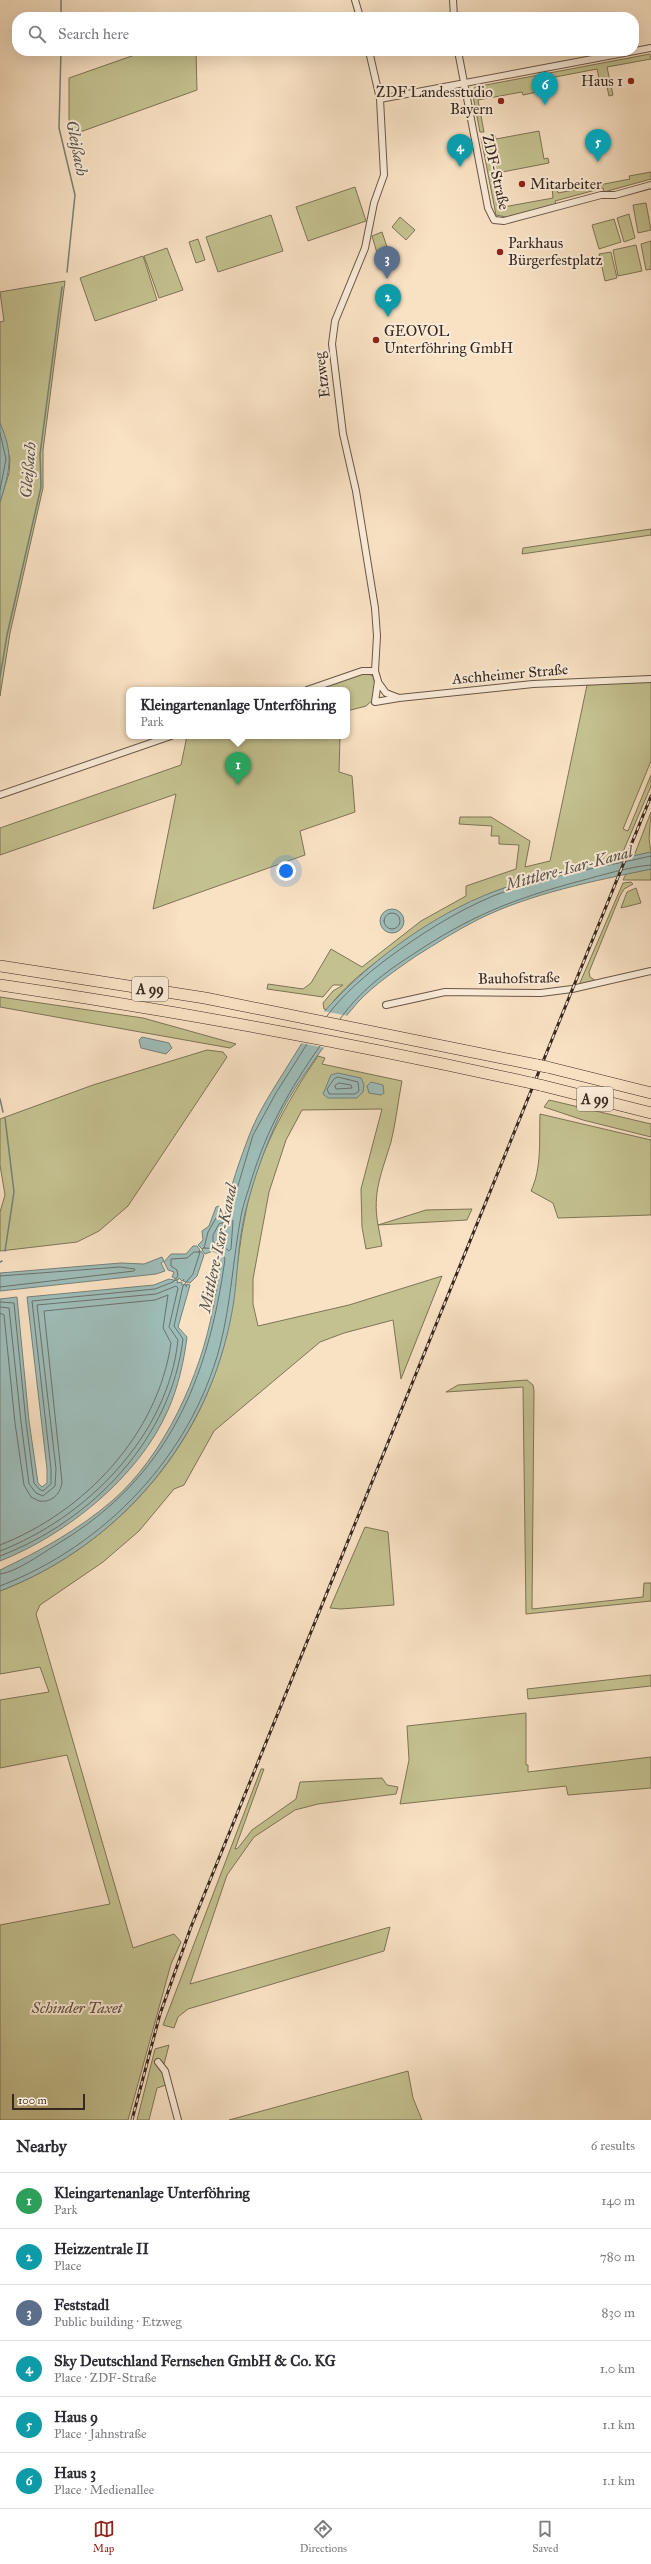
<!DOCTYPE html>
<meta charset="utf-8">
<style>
:root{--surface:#fff;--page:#f7f7f7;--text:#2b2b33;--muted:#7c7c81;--line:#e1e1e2;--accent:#8f2418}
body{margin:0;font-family:"IM FELL Great Primer",serif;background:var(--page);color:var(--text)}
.scale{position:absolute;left:12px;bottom:10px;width:73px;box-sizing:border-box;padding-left:4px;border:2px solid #37271e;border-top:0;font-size:11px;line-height:14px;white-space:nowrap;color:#37271e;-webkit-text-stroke:3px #fbecd9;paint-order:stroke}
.you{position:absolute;left:286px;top:871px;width:14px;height:14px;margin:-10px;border:3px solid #fff;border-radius:50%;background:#1a73e8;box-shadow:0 0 0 6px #1a73e833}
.badge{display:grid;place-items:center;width:26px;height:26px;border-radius:50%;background:var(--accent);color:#fff;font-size:13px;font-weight:700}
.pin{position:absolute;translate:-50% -33px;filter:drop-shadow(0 1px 2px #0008)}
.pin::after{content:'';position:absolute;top:21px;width:14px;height:12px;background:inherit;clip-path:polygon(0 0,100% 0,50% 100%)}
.popup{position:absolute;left:126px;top:687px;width:224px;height:52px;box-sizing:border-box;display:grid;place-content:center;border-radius:8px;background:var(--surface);filter:drop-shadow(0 1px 3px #0005);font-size:13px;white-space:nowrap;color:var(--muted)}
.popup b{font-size:15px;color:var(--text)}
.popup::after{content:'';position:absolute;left:50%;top:100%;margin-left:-8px;border:8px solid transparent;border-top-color:var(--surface)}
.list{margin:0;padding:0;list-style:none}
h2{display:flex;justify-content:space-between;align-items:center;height:52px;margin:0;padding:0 16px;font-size:17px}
h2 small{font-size:13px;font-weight:400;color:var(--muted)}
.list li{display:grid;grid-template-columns:26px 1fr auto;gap:12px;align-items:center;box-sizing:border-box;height:56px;padding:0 16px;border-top:1px solid var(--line)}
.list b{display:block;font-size:15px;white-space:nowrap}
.list p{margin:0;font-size:13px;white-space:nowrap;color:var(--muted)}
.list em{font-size:13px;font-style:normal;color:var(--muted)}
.icon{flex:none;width:22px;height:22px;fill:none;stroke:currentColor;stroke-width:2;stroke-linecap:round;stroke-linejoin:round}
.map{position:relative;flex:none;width:651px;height:2120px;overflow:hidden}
.search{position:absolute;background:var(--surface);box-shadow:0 4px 16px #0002;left:12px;right:12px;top:12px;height:44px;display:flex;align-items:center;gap:10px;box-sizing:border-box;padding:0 14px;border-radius:16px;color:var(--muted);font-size:15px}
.sheet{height:388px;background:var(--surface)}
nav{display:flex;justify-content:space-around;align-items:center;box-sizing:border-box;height:56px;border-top:1px solid var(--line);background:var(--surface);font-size:11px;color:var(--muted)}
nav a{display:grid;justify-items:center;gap:2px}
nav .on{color:var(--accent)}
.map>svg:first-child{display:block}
.green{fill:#c4c190;stroke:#7e7457}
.water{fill:#9ebdb9;stroke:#75817b}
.pier{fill:#f9e2c4}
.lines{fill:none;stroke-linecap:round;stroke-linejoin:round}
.shore{stroke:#6a726c;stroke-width:1}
.stream{stroke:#75817b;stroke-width:1.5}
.street-casing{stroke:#685648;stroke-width:8}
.highway-casing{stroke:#37271e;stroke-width:12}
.street{stroke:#fbecd9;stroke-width:6}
.highway{stroke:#f9e2c4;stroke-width:11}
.rail-casing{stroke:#37271e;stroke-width:3}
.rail{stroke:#fbecd9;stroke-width:1.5;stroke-dasharray:4.5;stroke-linecap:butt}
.highway-bridge-casing{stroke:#37271e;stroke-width:12;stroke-linecap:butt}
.highway-bridge{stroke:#f9e2c4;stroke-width:11}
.poi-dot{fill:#8f2418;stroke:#fbecd9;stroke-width:1.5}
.labels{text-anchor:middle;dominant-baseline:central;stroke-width:4;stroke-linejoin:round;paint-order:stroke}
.shield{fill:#fbecd9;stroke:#726256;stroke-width:1}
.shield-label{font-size:14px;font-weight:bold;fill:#37271e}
.poi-label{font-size:15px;fill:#37271e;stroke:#fbecd9;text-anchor:start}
.street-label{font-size:15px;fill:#37271e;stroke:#fbecd9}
.park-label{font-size:15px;font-style:italic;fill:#5a4e3a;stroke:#fbecd9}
.water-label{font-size:16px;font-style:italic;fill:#56544c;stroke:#fbecd9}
</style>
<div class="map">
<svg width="651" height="2120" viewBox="0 0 651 2120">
<rect width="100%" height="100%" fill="#f9e2c4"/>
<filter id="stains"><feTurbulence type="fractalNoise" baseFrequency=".005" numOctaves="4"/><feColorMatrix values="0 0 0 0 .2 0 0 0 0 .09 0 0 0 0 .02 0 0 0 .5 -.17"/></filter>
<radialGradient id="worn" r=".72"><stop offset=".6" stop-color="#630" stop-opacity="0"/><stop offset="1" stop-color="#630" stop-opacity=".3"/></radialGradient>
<!-- green -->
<path class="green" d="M146,51H196L197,90L69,136V78Z
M650,54L651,59L607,67L613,95L609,96L605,78H599L597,69L550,78L552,89L523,95L522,92L478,100L484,132H480L472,91L475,87Z
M539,131L544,159L548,158L549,163L492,174L498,208L553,198L552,187L556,186L558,193L630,179L629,176L651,172V179L604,192L603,188L555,201L556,205L511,218L496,215L481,138L495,135L496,139Z
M355,187L366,221L308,241L296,207Z
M646,203L651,230L638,233L633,205Z
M629,214L635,238L624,242L617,218Z
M271,215L283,251L218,272L206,237Z
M400,217L415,230L406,240L392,227Z
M614,219L621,242L599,249L592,225Z
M382,232L388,250L377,253L372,236Z
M198,239L205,260L196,263L189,242Z
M651,241V269L646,270L641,244Z
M636,245L642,271L618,276L613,250Z
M167,248L183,290L159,298L144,256Z
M611,252L617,278L605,281L599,254Z
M143,256L157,300L95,321L80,278Z
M65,281L43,450V488L10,633L0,696V502L9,473L10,459L0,423V322L4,321L0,292Z
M651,529V535L522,554L523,548Z
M365,672L373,676L376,687L375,698L366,706L347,711V690H312Z
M651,681V761L623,829L628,831L651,775V786L620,859C577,869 532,876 491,893C453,909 417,931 384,956C364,971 341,989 327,1010L324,1009L323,1003L333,991L343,985H333L323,997L267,989L268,984L303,989L311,983L331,949L362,967L421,921L466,896V886L516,869L519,845L499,844V836H491L492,826L459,824L460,817H491L530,841L525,867L550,861L587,685Z
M187,736H340L339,772L352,776L355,812L300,831L305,855L153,909L176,794L0,855V828L181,765Z
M651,812L649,839L651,852L634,856Z
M651,869V880H623L626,874Z
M631,882L633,884L624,889L620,896L589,972L590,977L596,981L579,985L623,883Z
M636,888L641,903L621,908L627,892Z
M0,997L143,1018L236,1044L230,1048L0,1007Z
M207,1050L223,1052L227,1057L128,1206L99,1231L77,1242L0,1251V1212L5,1195L0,1165V1119L93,1085Z
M318,1056L325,1058L322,1064L402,1081C398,1101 396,1122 391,1142C382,1172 372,1192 378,1225L426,1210L472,1209L467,1220L378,1225L382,1246L366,1249L362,1227L361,1189L382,1109L302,1110L286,1140L269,1192L253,1279V1304L258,1326L349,1305L442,1276L401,1379L393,1320L344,1333L320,1342L214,1431L184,1485L174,1489L139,1531L103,1562L40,1605L36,1614L133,1948L174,1934L181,1942L171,1964L128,2120H0V1925L110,1904L67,1755L0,1768V1700L49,1692L40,1667L0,1674V1591C107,1550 192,1460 223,1349C235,1305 236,1260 245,1216C256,1157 285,1104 318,1056Z
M549,1100L651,1124V1137L583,1120L544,1107Z
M540,1114L651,1140V1215L558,1218L553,1203L531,1191C542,1167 539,1141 540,1114Z
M527,1380L533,1385L534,1391L532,1609L643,1597L644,1583H651V1601L526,1614L523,1387L446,1392L458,1385Z
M365,1527L388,1532L394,1605L341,1609L330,1608Z
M651,1675V1686L528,1699L527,1689Z
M526,1713V1765H528V1772L651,1757V1788L568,1795L566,1786L400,1804L409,1760L407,1726Z
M261,1769H264L235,1849L238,1848L252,1830L296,1799L300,1782L382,1778L387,1785L398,1787L396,1794L318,1804L295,1810L254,1837L227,1875L190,1984L390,1927L384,1951L188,2009L178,2017L174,2028L163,2025Z
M169,2045L162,2072L166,2085L157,2088L149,2120H137L155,2049Z
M408,2071L413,2098L422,2120H229Z"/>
<!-- water -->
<path class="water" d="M0,423C14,455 10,470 0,502Z
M651,852V869C594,881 532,893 479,919C457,930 437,943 416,956C396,970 375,984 358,1002C344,1017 333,1036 320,1052C303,1076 285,1101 274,1128C262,1155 252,1185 245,1213C237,1246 238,1280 232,1312C209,1439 120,1545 0,1591V1570C40,1551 78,1530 112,1501C164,1456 201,1375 213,1308C220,1274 221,1243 226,1211C229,1190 241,1157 249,1136C258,1112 274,1088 287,1067C301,1045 315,1020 333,1002C377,956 433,915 493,892C543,873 598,864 651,852Z
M380 921a12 12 0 1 1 24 0a12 12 0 1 1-24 0Z
M142,1037L169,1043L172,1048L166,1054L141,1048L139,1040Z
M338,1073L361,1078L364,1085L363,1092L357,1098H328L323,1094L331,1075Z
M371,1082L383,1085L384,1093L381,1095L369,1093L367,1086Z
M219,1206L220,1215H224L219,1254L213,1251L205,1254L202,1250L205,1247L202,1249L198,1245L203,1240L202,1231L209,1226L216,1207Z
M193,1246H197L200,1250L198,1252L201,1251L204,1255L197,1276L190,1283L183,1281L184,1279L182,1281L179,1278L178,1280L172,1277L174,1272L168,1270L164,1262L171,1254H186Z
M162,1257L164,1261L161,1263L165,1271L156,1274L0,1291V1273L121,1263L144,1264Z
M169,1279L178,1281L177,1283L182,1282V1285L186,1284V1287L187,1284L190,1285L178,1327L187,1337C184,1361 178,1388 168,1410C139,1477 66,1535 0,1561V1299L17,1297L29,1421L38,1483L42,1487L47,1483V1469L27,1297L154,1285Z"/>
<!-- pier -->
<path class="pier" d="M323,1011L349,1016L326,1048L300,1043Z"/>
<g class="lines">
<!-- shore -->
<path class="shore" d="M0,433L6,459L0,490
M384 921a8 8 0 1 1 16 0a8 8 0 1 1-16 0Z
M327,1016C343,994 367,974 388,958C421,934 455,912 493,896C543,876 599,868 651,856
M340,1019C359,992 385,972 412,955C470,916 513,899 580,881C603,875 628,867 651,865
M338,1077L358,1082L359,1091L355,1094H329L327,1089L334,1079Z
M339,1083L351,1085L352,1088L336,1089L335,1086Z
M233,1221L231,1249L229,1251L222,1245L213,1242V1235L219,1224Z
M0,1276L120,1267L135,1269L134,1271L0,1287
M0,1302L14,1303L26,1422L34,1483L39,1489L43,1491L51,1484V1469L32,1301L155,1289L173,1282L178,1276L177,1270L171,1266V1259L187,1258L194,1252H200L193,1274L183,1286L174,1326L183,1339C171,1439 92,1521 0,1556
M0,1307L9,1308L21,1422L29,1484L36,1493L43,1496L55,1486L56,1469L37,1305L156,1294L176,1286L178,1288L169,1327L178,1340C168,1436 86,1518 0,1551
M0,1313L4,1315L15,1423L24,1485L31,1497L39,1501C51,1503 61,1494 62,1482L44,1311L155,1300L168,1295L163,1328L171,1343C158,1434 85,1512 0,1545
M0,1574C17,1572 44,1552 59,1543C168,1477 208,1381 225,1259L220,1249L204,1248L208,1232L216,1218L226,1219L229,1216L253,1135L276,1093L307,1044
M0,1586C105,1546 191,1456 220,1346C231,1303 233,1259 241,1216C243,1204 248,1192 251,1181C267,1129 289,1090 320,1046"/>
<!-- stream -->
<path class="stream" d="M61,0V17
M61,51L59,128L75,195L67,272
M0,677L7,635L41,487L40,454L62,287
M0,1099L3,1112
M5,1251L14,1192L5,1118
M0,1262L2,1261"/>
<defs>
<path id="street" d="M355,0L360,17
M453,0L454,17
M369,51L380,99L384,175L374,203L365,248L335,321L332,344L343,434L356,491L375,608L377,636L375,671L378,681L375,702L399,698
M458,51L488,208L494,220L504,221L601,195H615L651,185
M380,99L651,48
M378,682L386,693L399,698L533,684L651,679
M307,690L362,671H375
M0,795L171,736
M386,1005L445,992L541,993L572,989L651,971
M158,2062L165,2071L178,2120"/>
<path id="highway" d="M0,966L205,998L537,1065
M0,985C178,1011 355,1044 531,1083
M547,1067L651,1093
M540,1085L651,1113"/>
</defs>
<!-- street casing -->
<use href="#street" class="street-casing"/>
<!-- highway casing -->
<use href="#highway" class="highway-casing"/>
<!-- street -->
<use href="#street" class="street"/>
<!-- highway -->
<use href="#highway" class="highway"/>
<defs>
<path id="rail" d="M132,2120L160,2014L191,1927L651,796"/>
</defs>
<!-- rail casing -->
<use href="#rail" class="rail-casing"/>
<!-- rail -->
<use href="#rail" class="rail"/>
<defs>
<path id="highway-bridge" d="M537,1065L547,1067
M531,1083L540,1085"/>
</defs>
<!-- highway-bridge casing -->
<use href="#highway-bridge" class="highway-bridge-casing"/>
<!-- highway-bridge -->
<use href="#highway-bridge" class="highway-bridge"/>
</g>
<!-- markers -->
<g class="poi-dot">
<circle cx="631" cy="81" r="4"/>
<circle cx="501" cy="101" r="4"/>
<circle cx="522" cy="184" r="4"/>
<circle cx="500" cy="252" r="4"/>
<circle cx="376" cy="340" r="4"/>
</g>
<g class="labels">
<!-- shield labels -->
<g class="shield">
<rect x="132" y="977" width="36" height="24" rx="3"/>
<rect x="577" y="1087" width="36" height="24" rx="3"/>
</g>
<g class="shield-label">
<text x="150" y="989">A 99</text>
<text x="595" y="1099">A 99</text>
</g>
<!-- poi labels -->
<g class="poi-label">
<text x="623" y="81" text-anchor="end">Haus 1</text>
<text x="493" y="92" text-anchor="end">ZDF Landesstudio<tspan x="493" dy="17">Bayern</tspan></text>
<text x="530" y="184">Mitarbeiter</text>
<text x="508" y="243">Parkhaus<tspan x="508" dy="17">Bürgerfestplatz</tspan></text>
<text x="384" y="331">GEOVOL<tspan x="384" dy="17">Unterföhring GmbH</tspan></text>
</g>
<!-- street labels -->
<g class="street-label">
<text transform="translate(496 172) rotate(77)">ZDF-Straße</text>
<text transform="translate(322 375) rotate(-97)">Etzweg</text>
<text transform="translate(510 674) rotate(-5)">Aschheimer Straße</text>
<text transform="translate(519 978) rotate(-1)">Bauhofstraße</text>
</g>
<!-- park labels -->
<g class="park-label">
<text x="77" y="2008">Schinder Taxet</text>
</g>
<!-- water labels -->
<g class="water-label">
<text transform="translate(77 148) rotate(79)">Gleißach</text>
<text transform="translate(28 470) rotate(-85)">Gleißach</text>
<text transform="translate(569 868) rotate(-15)">Mittlere-Isar-Kanal</text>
<text transform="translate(218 1248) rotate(-78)">Mittlere-Isar-Kanal</text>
</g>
</g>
<rect width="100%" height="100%" filter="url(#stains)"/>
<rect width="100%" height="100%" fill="url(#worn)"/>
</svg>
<div class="scale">100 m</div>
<div class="you"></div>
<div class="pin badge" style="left:238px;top:785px;background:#2e9e5b">1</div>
<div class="popup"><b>Kleingartenanlage Unterföhring</b>Park</div>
<div class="pin badge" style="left:388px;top:317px;background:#0f9aa8">2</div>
<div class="pin badge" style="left:387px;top:279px;background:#5c6f8a">3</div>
<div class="pin badge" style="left:460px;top:167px;background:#0f9aa8">4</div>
<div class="pin badge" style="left:598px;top:162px;background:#0f9aa8">5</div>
<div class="pin badge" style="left:545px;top:105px;background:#0f9aa8">6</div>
<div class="search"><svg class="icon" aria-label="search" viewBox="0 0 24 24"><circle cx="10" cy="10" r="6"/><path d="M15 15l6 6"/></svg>Search here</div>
</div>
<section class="sheet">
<h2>Nearby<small>6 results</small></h2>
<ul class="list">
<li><span class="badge" style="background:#2e9e5b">1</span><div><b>Kleingartenanlage Unterföhring</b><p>Park</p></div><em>140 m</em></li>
<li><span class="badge" style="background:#0f9aa8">2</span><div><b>Heizzentrale II</b><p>Place</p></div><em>780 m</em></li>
<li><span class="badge" style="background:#5c6f8a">3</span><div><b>Feststadl</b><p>Public building · Etzweg</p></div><em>830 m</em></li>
<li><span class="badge" style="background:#0f9aa8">4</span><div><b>Sky Deutschland Fernsehen GmbH &amp; Co. KG</b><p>Place · ZDF-Straße</p></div><em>1.0 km</em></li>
<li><span class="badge" style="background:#0f9aa8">5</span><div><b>Haus 9</b><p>Place · Jahnstraße</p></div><em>1.1 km</em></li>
<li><span class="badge" style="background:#0f9aa8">6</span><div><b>Haus 3</b><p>Place · Medienallee</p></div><em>1.1 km</em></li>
</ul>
</section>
<nav>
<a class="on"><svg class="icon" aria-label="map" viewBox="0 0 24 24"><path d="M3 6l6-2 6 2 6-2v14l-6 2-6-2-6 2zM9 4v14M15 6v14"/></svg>Map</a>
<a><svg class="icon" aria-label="directions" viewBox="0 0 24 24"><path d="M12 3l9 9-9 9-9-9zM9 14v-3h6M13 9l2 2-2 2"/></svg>Directions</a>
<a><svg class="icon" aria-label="saved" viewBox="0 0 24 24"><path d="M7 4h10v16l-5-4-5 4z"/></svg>Saved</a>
</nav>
